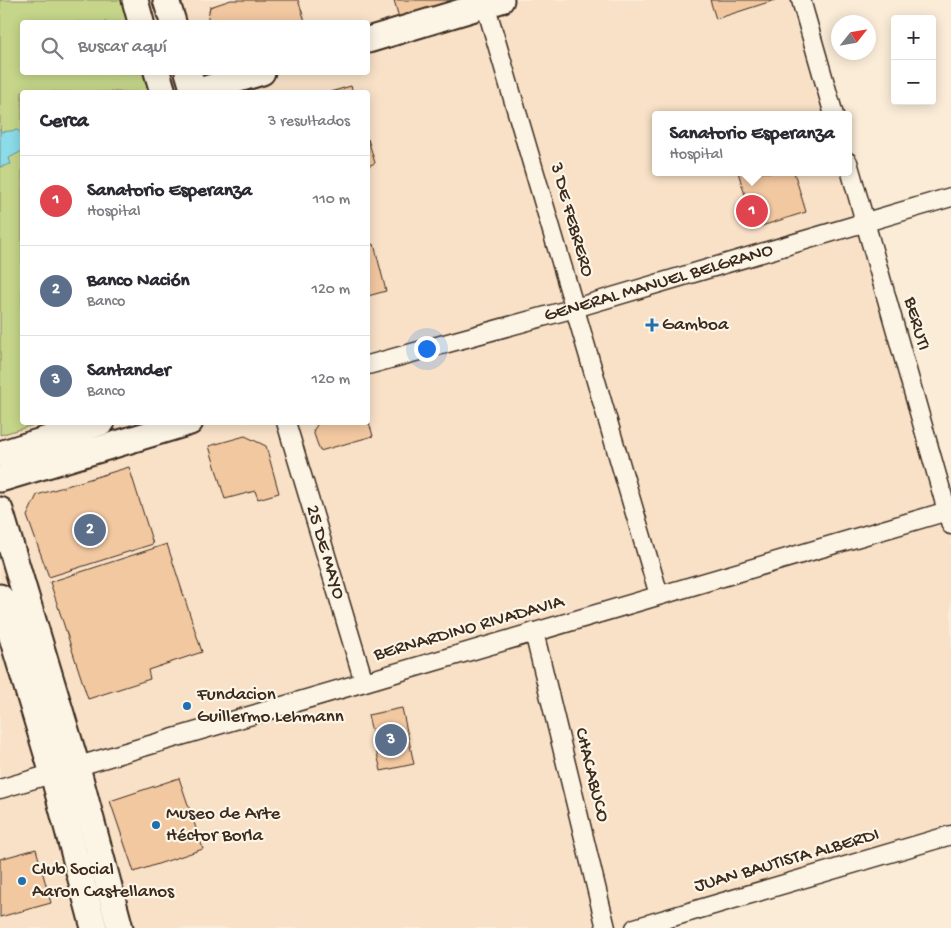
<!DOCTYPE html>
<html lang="es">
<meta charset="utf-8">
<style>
:root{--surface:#fff;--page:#f2f2f3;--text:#2b2b33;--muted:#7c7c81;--line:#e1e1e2;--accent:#1f6fb2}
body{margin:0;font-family:"Gochi Hand",sans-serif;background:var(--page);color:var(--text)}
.controls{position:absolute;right:15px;top:15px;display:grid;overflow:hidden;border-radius:5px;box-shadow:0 2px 12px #0003}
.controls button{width:45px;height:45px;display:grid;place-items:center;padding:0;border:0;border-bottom:1px solid var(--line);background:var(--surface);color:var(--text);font:25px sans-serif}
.compass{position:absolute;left:831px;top:15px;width:45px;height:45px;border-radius:50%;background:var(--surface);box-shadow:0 2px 12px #0003;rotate:59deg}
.you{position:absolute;left:426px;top:348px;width:18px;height:18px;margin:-12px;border:4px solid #fff;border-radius:50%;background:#1a73e8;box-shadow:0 0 0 8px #1a73e833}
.badge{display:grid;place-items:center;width:32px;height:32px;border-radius:50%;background:var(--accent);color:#fff;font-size:16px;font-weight:700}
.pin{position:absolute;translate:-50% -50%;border:2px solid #fff;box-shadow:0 1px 5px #0006}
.popup{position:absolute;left:652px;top:111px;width:200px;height:65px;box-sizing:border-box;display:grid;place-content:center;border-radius:5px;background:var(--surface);filter:drop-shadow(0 1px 4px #0005);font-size:16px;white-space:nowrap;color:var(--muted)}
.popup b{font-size:19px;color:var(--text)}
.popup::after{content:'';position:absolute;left:50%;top:100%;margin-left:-10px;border:10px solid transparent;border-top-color:var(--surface)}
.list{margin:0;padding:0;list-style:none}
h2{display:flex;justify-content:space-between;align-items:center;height:65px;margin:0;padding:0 20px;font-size:21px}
h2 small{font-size:16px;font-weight:400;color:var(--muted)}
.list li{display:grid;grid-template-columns:32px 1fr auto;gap:15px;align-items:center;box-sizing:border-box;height:90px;padding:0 20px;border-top:1px solid var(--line)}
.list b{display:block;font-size:19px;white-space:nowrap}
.list p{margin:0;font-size:16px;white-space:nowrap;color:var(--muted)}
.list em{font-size:16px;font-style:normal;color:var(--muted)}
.icon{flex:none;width:28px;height:28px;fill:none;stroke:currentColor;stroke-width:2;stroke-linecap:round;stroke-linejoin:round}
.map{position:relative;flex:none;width:951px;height:928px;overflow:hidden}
.search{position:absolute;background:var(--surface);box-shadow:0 2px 12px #0003;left:20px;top:20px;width:350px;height:55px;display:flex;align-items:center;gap:12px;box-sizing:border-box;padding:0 18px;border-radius:5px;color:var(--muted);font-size:19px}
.panel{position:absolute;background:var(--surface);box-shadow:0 2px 12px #0003;left:20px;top:90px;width:350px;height:335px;border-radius:5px}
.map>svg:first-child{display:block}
.built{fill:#f8e1c7;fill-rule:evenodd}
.green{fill:#c5d589;stroke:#808054}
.water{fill:#8bdbe8;stroke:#6b9497}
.building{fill:#f2c8a1;stroke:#3b2a1e}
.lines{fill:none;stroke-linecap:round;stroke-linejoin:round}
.minor-casing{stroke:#3b2a1e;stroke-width:21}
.secondary-casing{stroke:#3b2a1e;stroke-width:29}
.minor{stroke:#fcf5e5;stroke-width:18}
.secondary{stroke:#fcf5e5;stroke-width:25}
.poi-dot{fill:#1f6fb2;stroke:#fcf5e5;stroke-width:2}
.labels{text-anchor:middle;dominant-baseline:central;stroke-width:4.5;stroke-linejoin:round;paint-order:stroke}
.street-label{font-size:19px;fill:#3b2a1e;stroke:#fcf5e5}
.poi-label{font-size:19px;fill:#3b2a1e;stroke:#fcf5e5;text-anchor:start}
</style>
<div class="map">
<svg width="951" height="928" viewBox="0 0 951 928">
<rect width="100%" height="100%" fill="#faecd7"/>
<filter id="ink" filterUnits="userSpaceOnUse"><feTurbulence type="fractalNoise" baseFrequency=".02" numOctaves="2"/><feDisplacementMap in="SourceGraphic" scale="10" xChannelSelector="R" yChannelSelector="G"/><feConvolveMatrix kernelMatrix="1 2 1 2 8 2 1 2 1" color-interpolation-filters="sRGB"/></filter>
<g filter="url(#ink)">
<!-- built -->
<path class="built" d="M0,0H798L831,115H656V172H848L951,526V835L635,928H0ZM22,22H368V72H22ZM22,92H368V422H22Z"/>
<!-- green -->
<path class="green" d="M0,0H123L129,22H22V72L145,73L151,92H22V422L41,423L0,435Z"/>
<!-- water -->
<path class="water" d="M0,129L1,132L18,130L22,135V151L9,158L11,164L0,167Z"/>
<!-- building -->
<path class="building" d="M231,0H298L305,21L299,22H207L210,7Z
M394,0H459L399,18Z
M710,0H775L716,19Z
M351,86L353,92H330Z
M368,139L375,163L368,166Z
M738,172H794L806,212L755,228Z
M374,244L386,291L368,296V245Z
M368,419L373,436L320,451L313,431L319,422H368Z
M245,436L266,446L279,493L258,499L255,491L225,499L209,446Z
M129,467L153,544L49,577L27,516L37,495Z
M167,544L202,652L148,670L150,679L88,699L50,582Z
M402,708L414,764L381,771L368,715Z
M179,778L203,849L134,872L110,801Z
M36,849L51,903L0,917V859Z"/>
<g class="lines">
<defs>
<g id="minor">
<path d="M484,0L659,595"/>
<path d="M801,0L834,115"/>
<path d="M848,162L951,525"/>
<path id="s1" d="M368,365L575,308L951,197"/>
<path id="s2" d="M286,422L364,682"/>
<path d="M534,632L606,928"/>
<path d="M0,789L951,510"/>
<path d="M635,928L951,835"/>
</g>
<path id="secondary" d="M135,0L141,22
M166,0L173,22
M368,40L501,0
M157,72L163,92
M188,72L194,92
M196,92L262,72
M0,454L102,422
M0,479L190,422
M0,510L77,767L120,928
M0,597L53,774L94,928"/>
</defs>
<!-- minor casing -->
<use href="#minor" class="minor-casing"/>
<!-- secondary casing -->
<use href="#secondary" class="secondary-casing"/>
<!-- minor -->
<use href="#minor" class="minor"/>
<!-- secondary -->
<use href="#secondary" class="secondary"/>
</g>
</g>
<!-- markers -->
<g class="poi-dot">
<path d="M649.5 317.5h5v5h5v5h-5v5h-5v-5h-5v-5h5z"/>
<circle cx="187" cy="706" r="5"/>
<circle cx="156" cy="825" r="5"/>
<circle cx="22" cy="881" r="5"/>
</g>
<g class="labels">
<!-- street labels -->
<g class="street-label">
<text transform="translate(571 220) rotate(74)">3 DE FEBRERO</text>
<text stroke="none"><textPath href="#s1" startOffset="302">GENERAL MANUEL BELGRANO</textPath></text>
<text transform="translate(916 324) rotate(74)">BERUTI</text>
<text stroke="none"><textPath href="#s2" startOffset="136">25 DE MAYO</textPath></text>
<text transform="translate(469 629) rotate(-16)">BERNARDINO RIVADAVIA</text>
<text transform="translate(591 775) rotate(76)">CHACABUCO</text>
<text transform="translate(787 861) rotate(-16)">JUAN BAUTISTA ALBERDI</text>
</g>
<!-- poi labels -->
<g class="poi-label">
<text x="662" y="325">Gamboa</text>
<text x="197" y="695">Fundacion<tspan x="197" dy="22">Guillermo Lehmann</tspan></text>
<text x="166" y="814">Museo de Arte<tspan x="166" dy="22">Héctor Borla</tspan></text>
<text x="32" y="870">Club Social<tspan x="32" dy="22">Aaron Castellanos</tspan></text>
</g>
</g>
</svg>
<div class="controls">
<button>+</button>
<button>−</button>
</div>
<svg class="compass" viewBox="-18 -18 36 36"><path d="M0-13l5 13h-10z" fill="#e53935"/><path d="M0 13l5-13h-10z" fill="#7c7c81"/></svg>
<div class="you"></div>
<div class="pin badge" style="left:752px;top:211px;background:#e0444e">1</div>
<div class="popup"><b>Sanatorio Esperanza</b>Hospital</div>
<div class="pin badge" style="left:90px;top:530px;background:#5c6f8a">2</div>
<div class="pin badge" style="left:391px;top:740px;background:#5c6f8a">3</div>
<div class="search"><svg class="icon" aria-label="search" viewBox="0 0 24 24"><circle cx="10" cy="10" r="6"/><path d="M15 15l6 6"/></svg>Buscar aquí</div>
<section class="panel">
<h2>Cerca<small>3 resultados</small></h2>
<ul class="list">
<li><span class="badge" style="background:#e0444e">1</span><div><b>Sanatorio Esperanza</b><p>Hospital</p></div><em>110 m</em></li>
<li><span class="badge" style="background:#5c6f8a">2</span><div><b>Banco Nación</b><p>Banco</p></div><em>120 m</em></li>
<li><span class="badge" style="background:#5c6f8a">3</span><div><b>Santander</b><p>Banco</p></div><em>120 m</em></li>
</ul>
</section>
</div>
